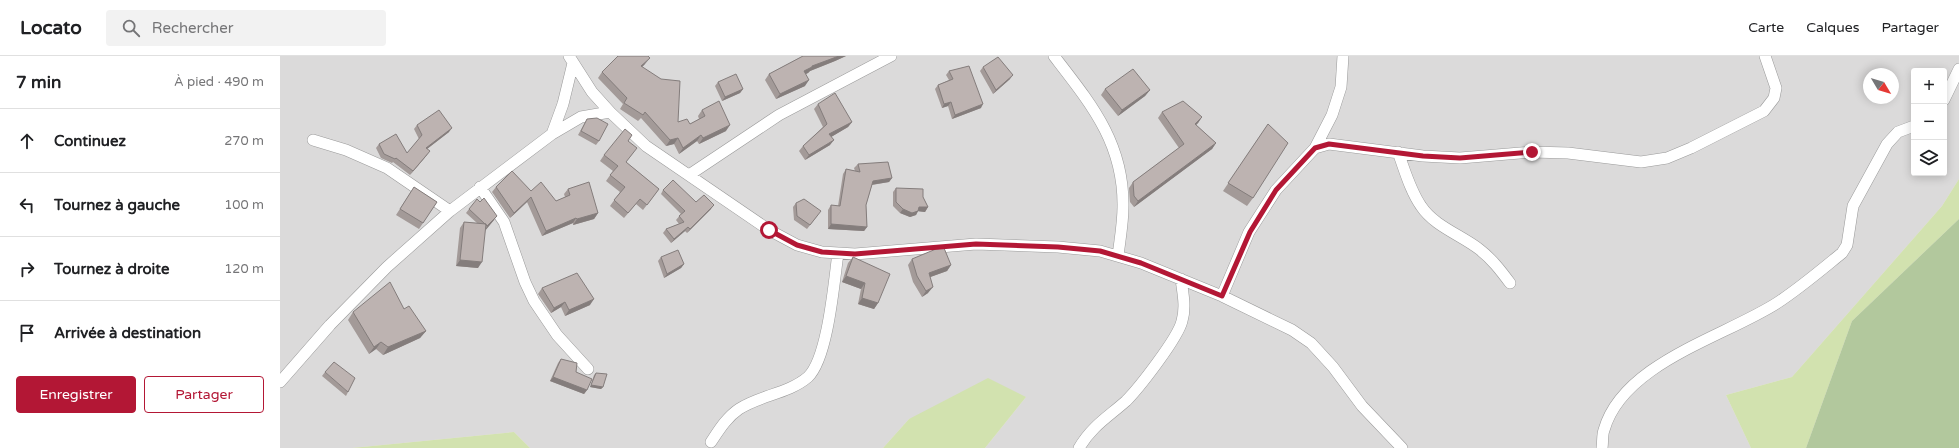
<!DOCTYPE html>
<html lang="fr">
<meta charset="utf-8">
<style>
:root{--surface:#fff;--page:#f2f2f2;--text:#202124;--muted:#757577;--line:#e0e0e0;--accent:#b31735}
body{margin:0;font-family:"Varela Round",sans-serif;background:var(--page);color:var(--text)}
.controls{position:absolute;right:12px;top:12px;display:grid;overflow:hidden;border-radius:4px;box-shadow:0 2px 10px #0003}
.controls button{width:36px;height:36px;display:grid;place-items:center;padding:0;border:0;border-bottom:1px solid var(--line);background:var(--surface);color:var(--text);font:20px sans-serif}
.compass{position:absolute;left:1583px;top:12px;width:36px;height:36px;border-radius:50%;background:var(--surface);box-shadow:0 2px 10px #0003;rotate:128deg}
.stop{position:absolute;width:12px;height:12px;margin:-9px;border:3px solid #b31735;border-radius:50%;background:#fff}
.stop.end{background:#b31735;border-color:#fff;box-shadow:0 1px 4px #0008}
.list{margin:0;padding:0;list-style:none}
h2{display:flex;justify-content:space-between;align-items:center;height:52px;margin:0;padding:0 16px;font-size:17px}
h2 small{font-size:13px;font-weight:400;color:var(--muted)}
.list li{display:grid;grid-template-columns:26px 1fr auto;gap:12px;align-items:center;box-sizing:border-box;height:64px;padding:0 16px;border-top:1px solid var(--line)}
.list b{display:block;font-size:15px;white-space:nowrap}
.list em{font-size:13px;font-style:normal;color:var(--muted)}
.actions{display:flex;gap:8px;padding:12px 16px}
.actions a{flex:1;padding:9px 0;border:1px solid var(--accent);border-radius:4px;text-align:center;font-size:14px;color:var(--accent)}
.actions .main{background:var(--accent);color:#fff}
.icon{flex:none;width:22px;height:22px;fill:none;stroke:currentColor;stroke-width:2;stroke-linecap:round;stroke-linejoin:round}
.map{position:relative;flex:none;width:1679px;height:392px;overflow:hidden}
header{display:flex;align-items:center;gap:24px;box-sizing:border-box;height:56px;padding:0 20px;background:var(--surface);border-bottom:1px solid var(--line)}
header strong{font-size:19px}
nav{display:flex;gap:22px;margin-inline-start:auto;font-size:14px}
.search{width:280px;height:36px;background:var(--page);display:flex;align-items:center;gap:10px;box-sizing:border-box;padding:0 14px;border-radius:4px;color:var(--muted);font-size:15px}
main{display:flex}
aside{flex:1;background:var(--surface)}
.map>svg:first-child{display:block}
.residential{fill:#dbdada;fill-rule:evenodd}
.grass{fill:#d2e2af}
.forest{fill:#b2c89d}
.lines{fill:none;stroke-linecap:round;stroke-linejoin:round}
.street-casing{stroke:#9a9a9a;stroke-width:12}
.street{stroke:#fff;stroke-width:11}
.wall{fill:#a39a98}
.shaded-wall{fill:#847d7c}
.building{fill:#bdb3b1;stroke:#847d7c}
.route{stroke:#b31735;stroke-width:5}
</style>
<header>
<strong>Locato</strong>
<div class="search"><svg class="icon" aria-label="search" viewBox="0 0 24 24"><circle cx="10" cy="10" r="6"/><path d="M15 15l6 6"/></svg>Rechercher</div>
<nav><a>Carte</a><a>Calques</a><a>Partager</a></nav>
</header>
<main>
<aside>
<h2>7 min<small>À pied · 490 m</small></h2>
<ul class="list">
<li><svg class="icon" aria-label="ahead" viewBox="0 0 24 24"><path d="M12 20V5M6 11l6-6 6 6"/></svg><div><b>Continuez</b></div><em>270 m</em></li>
<li><svg class="icon" aria-label="left" viewBox="0 0 24 24"><path d="M17 20v-9H6M10 6l-5 5 5 5"/></svg><div><b>Tournez à gauche</b></div><em>100 m</em></li>
<li><svg class="icon" aria-label="right" viewBox="0 0 24 24"><path d="M7 20v-9h11M14 6l5 5-5 5"/></svg><div><b>Tournez à droite</b></div><em>120 m</em></li>
<li><svg class="icon" aria-label="arrive" viewBox="0 0 24 24"><path d="M6 21V4h12l-3 4 3 4H6"/></svg><div><b>Arrivée à destination</b></div></li>
</ul>
<div class="actions"><a class="main">Enregistrer</a><a>Partager</a></div>
</aside>
<div class="map">
<svg width="1679" height="392" viewBox="0 0 1679 392">
<rect width="100%" height="100%" fill="#ede8e4"/>
<!-- residential -->
<path class="residential" d="M0,0H1679V123L1662,150L1512,321L1446,339L1471,392H705L746,341L629,363L603,392H250L234,376L72,392H0ZM1634,15H1664V117H1634ZM1589,18H1613V42H1589Z"/>
<!-- grass -->
<path class="grass" d="M1679,123V163L1572,265L1526,392H1471L1446,339L1512,321L1662,150Z
M708,322L746,341L705,392H603L629,363Z
M234,376L250,392H72Z"/>
<!-- forest -->
<path class="forest" d="M1679,163V392H1526L1572,265Z"/>
<g class="lines">
<defs>
<path id="street" d="M289,0L312,36L330,56L366,90L489,174L517,189L542,196L575,198L696,188L778,191L820,195L861,207L942,240L1012,274L1031,287L1053,311L1082,350L1122,392
M774,0C811,48 844,87 843,151C843,167 840,183 838,200
M1664,44L1679,13
M272,78L301,61L330,56
M33,84L66,94L107,112L170,155
M1035,92L1049,88L1143,100L1180,102L1252,96L1288,97L1361,106L1387,102L1411,92L1484,55L1494,42L1496,32L1485,0
M1118,96C1125,115 1130,134 1141,150C1154,170 1181,179 1199,193C1212,203 1221,215 1230,227
M409,119L499,59L611,0
M200,131L224,166L245,226L254,245L277,279L308,313
M942,240L969,176L996,134L1035,92L1052,59L1061,31L1063,0
M0,326L50,269L107,211L170,155L272,78L283,48L293,7
M431,386C439,374 447,361 459,353C480,339 508,338 528,321C548,302 554,226 558,197
M799,392C812,370 828,361 846,345C859,332 898,282 902,265C906,251 903,238 901,223
M1322,392C1323,386 1322,379 1324,374C1343,307 1444,281 1497,247C1520,232 1541,214 1562,197L1567,189L1573,150L1607,88L1618,76L1634,70"/>
</defs>
<!-- street casing -->
<use href="#street" class="street-casing"/>
<!-- street -->
<use href="#street" class="street"/>
</g>
<!-- wall -->
<path class="wall" d="M523,0H566L555,5L530,15L528,17L525,18V30L496,43L485,24L489,18Z
M365,8L362,11L398,66L410,68L419,63L418,60L422,54L446,75L419,88L417,85L399,98L394,88L386,90L361,62L358,65L340,53L343,48L318,22L322,16Z
M703,11L730,23L713,38L700,15Z
M669,15L701,52L672,63L668,50L662,52L655,33L658,29L669,24L666,19Z
M438,26L463,33L460,37L442,45L435,30Z
M825,33L870,34L865,40L838,60L821,39Z
M538,48L572,66L568,71L551,81L550,89L525,104L519,95L523,90L543,71L534,53Z
M882,56L922,61L918,67L916,69L936,87L932,93L854,151L850,146L849,132L853,126L899,92L878,62Z
M307,63L319,85L316,89L298,79Z
M988,68L973,142L967,150L943,135Z
M137,69L169,76L147,93V99L130,119L113,106L112,107L101,102L96,92L99,88L127,97L139,83L134,73Z
M352,79L348,85L353,97L346,106L379,133L363,154L356,148L344,162L330,150L340,136L326,125L333,115L320,105L324,99Z
M578,108L612,122L609,126L592,129L586,149L587,171L584,175L548,173V154L551,149L558,150L563,118L566,113L575,115L574,112Z
M134,131L157,146L139,173L116,159Z
M216,131L251,135L276,145L285,141L284,138L288,133L318,157L314,163L293,169V167L262,180L247,146L230,162L212,136Z
M616,132L643,141L648,151L645,156L638,155L636,159L630,161L620,157L613,150V136Z
M383,134L416,146L431,153L407,177L405,175L391,187L383,177L386,173L399,168L396,164L401,158L381,138Z
M516,147L538,159L527,173L514,164L513,151Z
M189,153L214,164L205,174L198,212L176,210L180,172L184,166L197,167L186,157Z
M381,201L404,208L401,212L384,222L378,205Z
M573,201L598,247L594,253L578,248L581,233L562,226L568,207Z
M632,203L671,209L667,215L650,221L648,237L642,241L633,226L628,209Z
M262,232L310,249L285,260L281,251L271,257L258,238Z
M124,253L146,275L140,282L103,299L96,293L89,298L68,264L73,256Z
M281,303L296,316L307,334L304,338L270,325L278,307Z
M45,316L68,336L66,340L42,320Z
M316,317L323,331L321,333L310,331L314,319Z"/>
<!-- shaded-wall -->
<path class="shaded-wall" d="M559,0H566L555,5L530,15L528,17L520,21L524,15L532,10Z
M370,2L365,8L357,16L361,10Z
M733,19L730,23L713,38L716,34Z
M529,24L525,30L496,43L500,38Z
M463,33L460,37L442,45L445,41Z
M870,34L865,40L838,60L842,54Z
M671,46L668,50L662,52L664,48Z
M703,48L701,52L672,63L675,59Z
M922,61L918,67L911,74L915,68Z
M572,66L568,71L546,84L549,78Z
M450,69L446,75L419,88L423,82Z
M172,72L169,76L143,96L146,92Z
M421,79L417,85L399,98L403,92Z
M398,82L394,88L386,90L390,84Z
M554,84L550,89L525,104L529,99Z
M936,87L932,93L854,151L858,145Z
M150,95L147,99L130,119L133,115Z
M612,122L609,126L590,129L593,125Z
M251,141L247,146L230,162L234,157Z
M434,149L431,153L407,177L410,173Z
M639,151H648L645,156L636,155Z
M623,153L638,155L636,159L630,161L620,157Z
M318,157L314,163L293,169L297,163Z
M217,160L214,164L205,175L207,170Z
M296,162L293,167L262,180L266,175Z
M551,168L587,171L584,175L548,173Z
M408,171L405,175L391,187L394,183Z
M180,204L202,206L198,212L176,210Z
M404,208L401,212L384,222L387,218Z
M671,209L667,215L645,223L649,217Z
M566,220L585,227L581,233L562,226Z
M653,231L648,237L642,241L646,235Z
M582,242L598,247L594,253L578,248Z
M314,243L310,249L285,260L289,254Z
M285,246L281,251L271,257L274,252Z
M146,275L140,282L103,299L108,291Z
M101,286L96,293L89,298L94,291Z
M273,321L307,334L304,338L270,325Z
M311,329L323,331L321,333L310,331Z"/>
<!-- building -->
<path class="building" d="M338,0H368L370,2L361,10L381,23L400,25L398,66L407,63L410,68L425,60L422,54L439,45L450,69L423,82L421,79L403,92L398,82L390,84L365,56L363,59L344,47L347,42L322,16Z
M523,0H559L532,10V11L524,15L529,24L500,38L489,18Z
M718,1L733,19L716,34L703,11Z
M689,10L703,48L675,59L671,46L664,48L658,29L673,23L669,15Z
M853,13L870,34L842,54L825,33Z
M456,18L463,33L445,41L438,26Z
M555,37L572,66L549,78L554,84L529,99L523,90L547,68L538,48Z
M903,45L922,61L915,68L936,87L858,145L854,140L853,126L904,88L882,56Z
M159,54L172,72L146,92L150,95L133,115L116,102L115,103L104,98L99,88L116,78L127,97L142,79L137,69Z
M317,62L328,68L319,85L301,75L307,63Z
M988,68L1008,87L973,142L948,127Z
M345,73L352,79L348,85L357,92L346,106L379,133L367,149L360,143L348,157L334,144L345,131L330,119L338,110L324,99Z
M608,106L612,122L593,125L586,149L587,171L551,168V149L560,150L566,113L580,116L578,108Z
M232,115L251,135L261,126L276,145L290,139L288,133L309,126L318,157L297,163L296,162L266,175L251,141L234,157L216,131Z
M393,124L416,146L424,139L434,149L410,173L408,171L394,183L386,173L404,166L399,160L405,155L383,134Z
M134,131L157,146L143,167L120,153Z
M616,132L643,133V141L648,151H639L638,155L632,157L623,153L616,146Z
M204,142L217,160L207,170L206,169V168H205L189,153L197,143L200,146Z
M524,143L541,155L530,169L517,160L516,147Z
M184,166L206,168L202,206L180,204Z
M664,192L671,209L649,217L653,231L646,235L637,220L632,203L656,193Z
M398,194L404,208L387,218L381,201Z
M573,201L610,218L598,247L582,242L585,227L566,220Z
M297,217L314,243L289,254L285,246L274,252L262,232Z
M110,226L124,253L129,250L146,275L108,291L101,286L94,291L73,256Z
M281,303L297,307L296,316L312,323L307,334L273,321Z
M54,306L75,322L68,336L45,316Z
M316,317L327,318L323,331L311,329Z"/>
<g class="lines">
<!-- route -->
<path class="route" d="M489,174L517,189L542,196L575,198L696,188L778,191L820,195L861,207L942,240L970,176L996,134L1035,92L1049,88L1143,100L1180,102L1252,96"/>
</g>
</svg>
<div class="controls">
<button>+</button>
<button>−</button>
<button><svg class="icon" aria-label="layers" viewBox="0 0 24 24"><path d="M12 4l9 5-9 5-9-5zM3 14l9 5 9-5"/></svg></button>
</div>
<svg class="compass" viewBox="-18 -18 36 36"><path d="M0-13l5 13h-10z" fill="#e53935"/><path d="M0 13l5-13h-10z" fill="#757577"/></svg>
<div class="stop" style="left:489px;top:174px"></div>
<div class="stop end" style="left:1252px;top:96px"></div>
</div>
</main>
